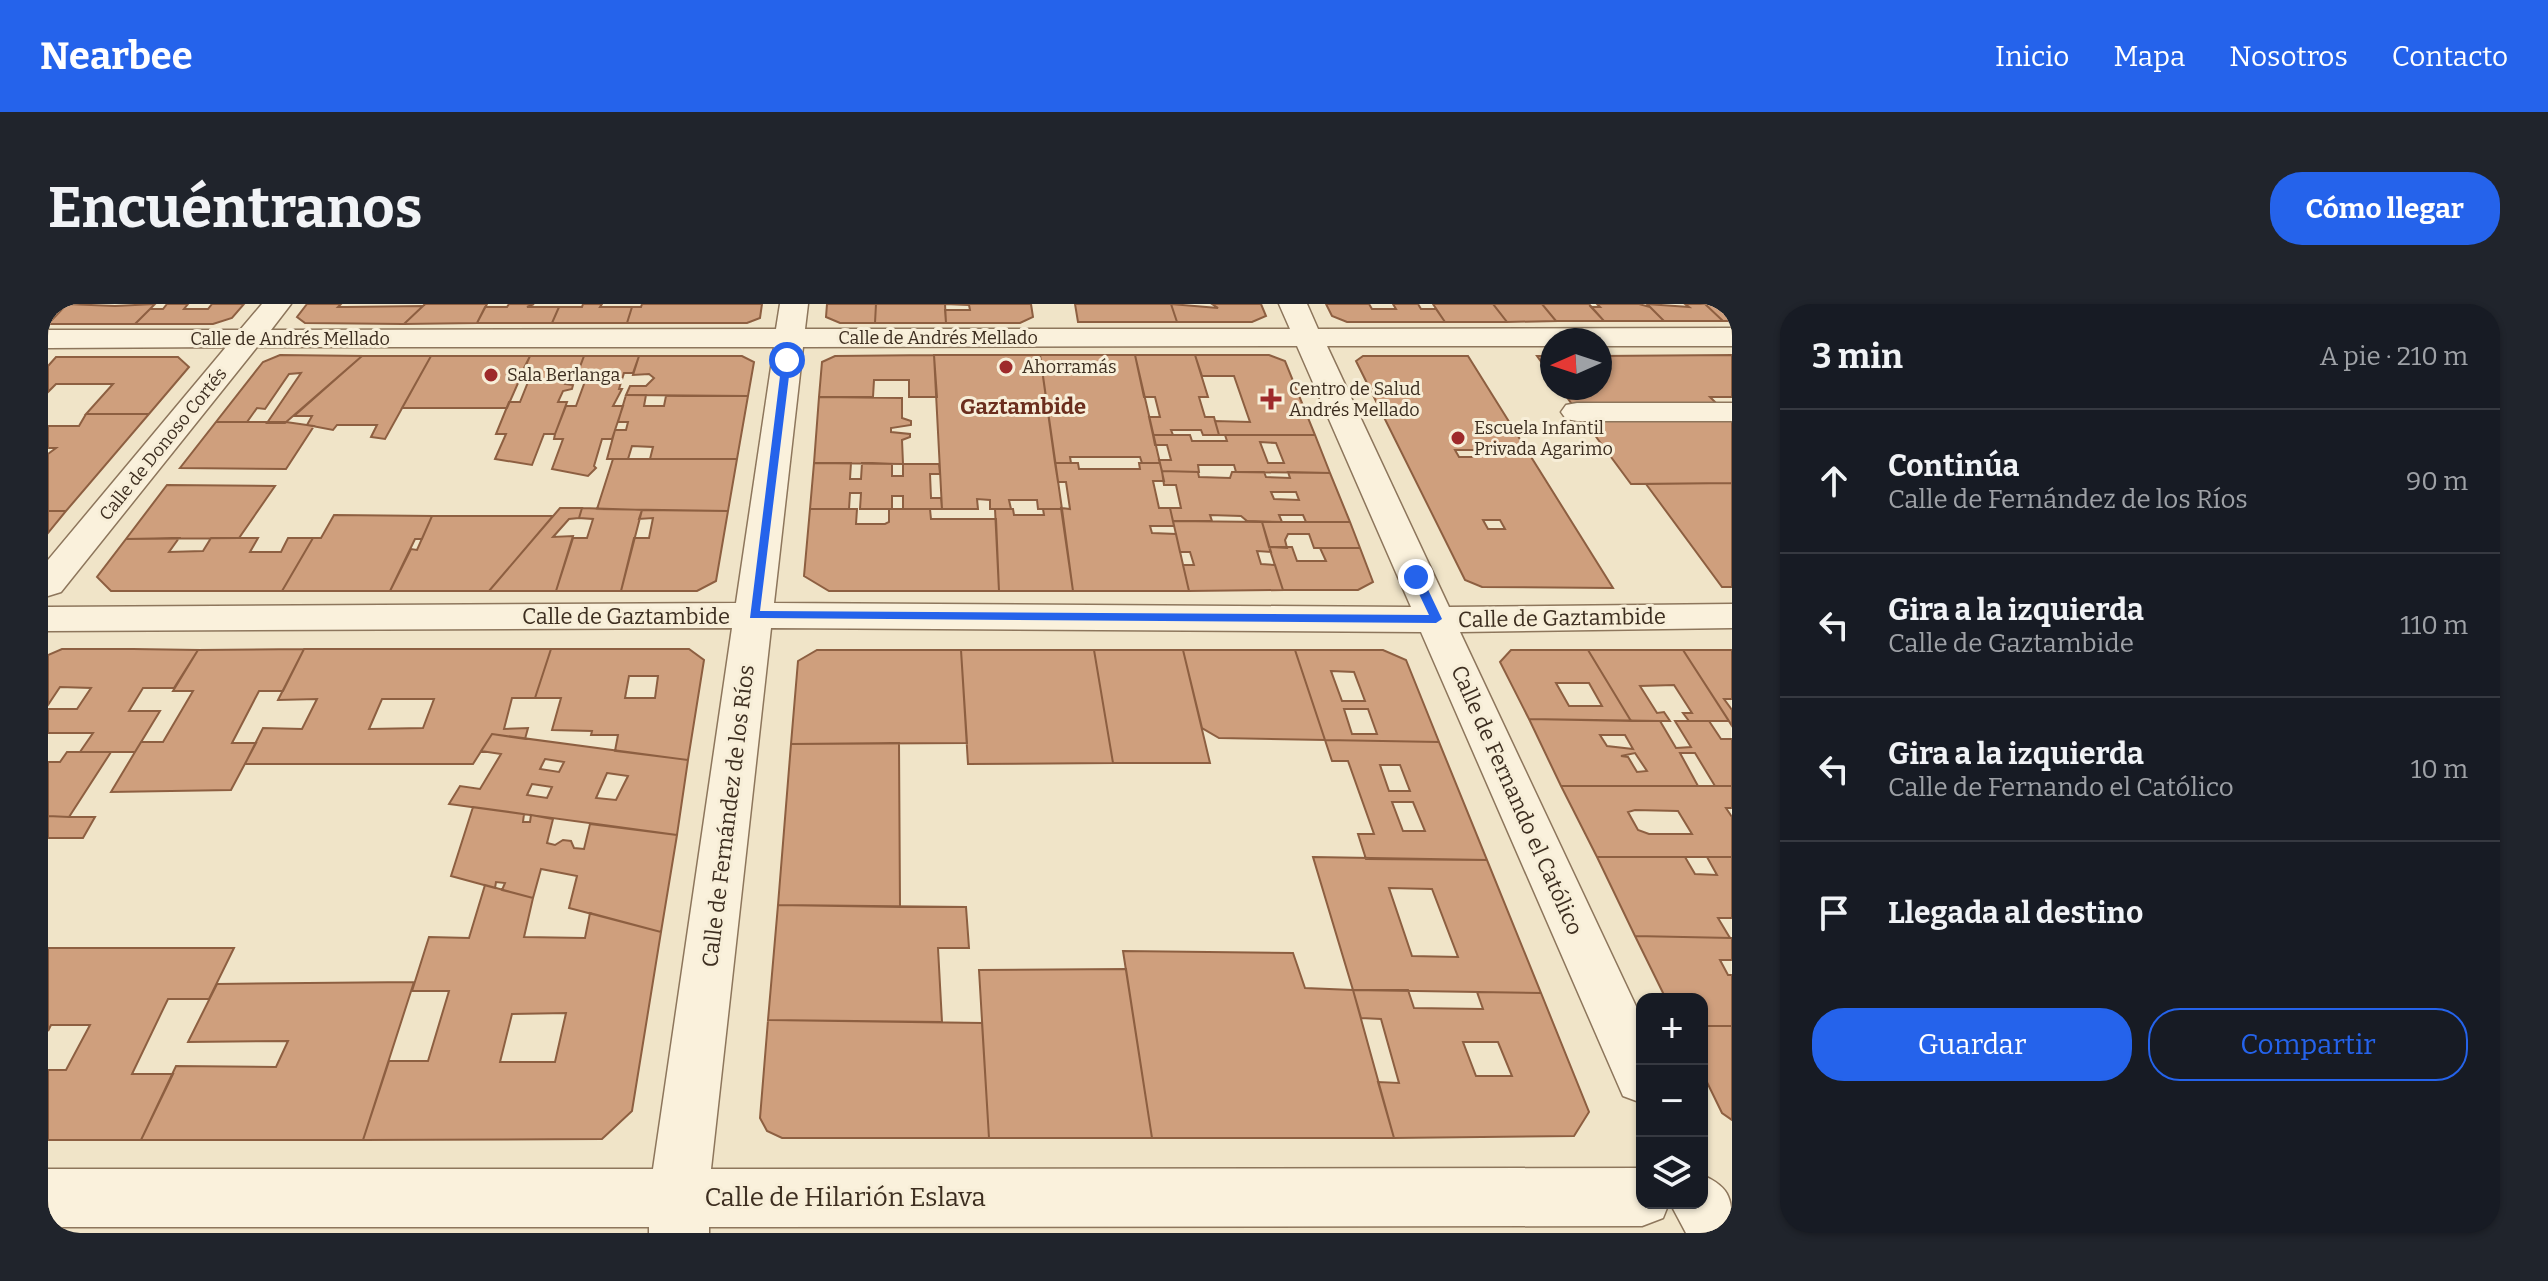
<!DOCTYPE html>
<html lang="es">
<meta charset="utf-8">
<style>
:root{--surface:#171b24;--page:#20242c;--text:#f1f3f6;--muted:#9ea1a6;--line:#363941;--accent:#2563eb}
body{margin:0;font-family:Bitter,serif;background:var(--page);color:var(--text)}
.controls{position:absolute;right:24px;bottom:24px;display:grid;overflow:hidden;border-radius:16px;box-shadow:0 2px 6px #0004}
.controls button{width:72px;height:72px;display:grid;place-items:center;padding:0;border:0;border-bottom:2px solid var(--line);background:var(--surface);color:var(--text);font:40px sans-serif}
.compass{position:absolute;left:1492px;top:24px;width:72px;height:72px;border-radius:50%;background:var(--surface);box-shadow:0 2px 6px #0004;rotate:267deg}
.stop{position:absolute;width:24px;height:24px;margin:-18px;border:6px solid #2563eb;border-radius:50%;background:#fff}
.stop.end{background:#2563eb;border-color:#fff;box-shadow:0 2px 8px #0008}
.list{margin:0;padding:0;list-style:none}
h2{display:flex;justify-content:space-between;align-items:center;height:104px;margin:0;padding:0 32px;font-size:34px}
h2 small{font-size:26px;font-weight:400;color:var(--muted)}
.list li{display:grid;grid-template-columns:52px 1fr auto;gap:24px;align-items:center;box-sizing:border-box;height:144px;padding:0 32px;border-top:2px solid var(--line)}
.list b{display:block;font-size:30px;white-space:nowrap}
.list p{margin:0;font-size:26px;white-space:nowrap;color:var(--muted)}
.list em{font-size:26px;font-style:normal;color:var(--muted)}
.actions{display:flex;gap:16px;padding:24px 32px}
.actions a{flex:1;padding:18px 0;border:2px solid var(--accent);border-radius:32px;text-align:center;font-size:28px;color:var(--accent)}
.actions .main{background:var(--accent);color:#fff}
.icon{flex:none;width:44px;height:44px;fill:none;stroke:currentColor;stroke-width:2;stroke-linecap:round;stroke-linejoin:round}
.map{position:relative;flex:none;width:1684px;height:929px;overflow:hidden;border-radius:32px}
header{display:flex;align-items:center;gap:48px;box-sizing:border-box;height:112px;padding:0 40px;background:var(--accent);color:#fff}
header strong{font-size:38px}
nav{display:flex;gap:44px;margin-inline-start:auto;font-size:28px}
.intro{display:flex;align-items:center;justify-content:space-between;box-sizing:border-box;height:192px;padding:0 48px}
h1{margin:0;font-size:56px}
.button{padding:20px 36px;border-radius:32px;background:var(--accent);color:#fff;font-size:28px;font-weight:700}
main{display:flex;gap:48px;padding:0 48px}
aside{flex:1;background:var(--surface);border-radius:32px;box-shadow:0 2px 6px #0004}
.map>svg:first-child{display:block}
.building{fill:#cf9f7d;stroke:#8d5f41;stroke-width:2;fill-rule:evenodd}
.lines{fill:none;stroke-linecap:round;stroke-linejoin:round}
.minor-casing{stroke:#8d765c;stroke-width:3}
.minor{fill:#faf1dc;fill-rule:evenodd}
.route{fill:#2563eb}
.poi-dot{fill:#9e2a2b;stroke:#f7eed8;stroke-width:3}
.labels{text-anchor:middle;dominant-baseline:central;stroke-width:6;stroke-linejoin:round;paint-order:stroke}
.far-street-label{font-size:18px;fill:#3d2e20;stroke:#f7eed8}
.far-poi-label{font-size:18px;fill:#3d2e20;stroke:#f7eed8;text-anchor:start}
.far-quarter-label{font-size:22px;font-weight:bold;fill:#6b2e1e;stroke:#f7eed8}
.street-label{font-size:22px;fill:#3d2e20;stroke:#f7eed8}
.near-street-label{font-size:26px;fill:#3d2e20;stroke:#f7eed8}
</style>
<header>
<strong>Nearbee</strong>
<nav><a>Inicio</a><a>Mapa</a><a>Nosotros</a><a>Contacto</a></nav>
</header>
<div class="intro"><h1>Encuéntranos</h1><a class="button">Cómo llegar</a></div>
<main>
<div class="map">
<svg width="1684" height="929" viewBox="0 0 1684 929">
<rect width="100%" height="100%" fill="#f0e4c8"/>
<!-- building -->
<path class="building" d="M0,0H19L0,18Z
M19,0L67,2L107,0L87,20H0Z
M119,0H140L136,5H160L164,0H196L184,14L165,20H87L102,5H115Z
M259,0H293L290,3H298L375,2L356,20L257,19L249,13Z
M377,0H439L429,19L356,20Z
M461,0H486L479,3H511L504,19H429L437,3H459Z
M535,0H554L552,3H584L579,19H504L511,3H534Z
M594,0H714L712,14L699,19H579L584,3H593Z
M779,0H828L827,19H792L778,13Z
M828,0H897L898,19H827Z
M897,0H983L985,13L972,19H898L897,6H922L921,1Z
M1027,0H1123L1129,18H1030Z
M1123,0L1170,4L1164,0H1213L1218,12L1204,18H1129Z
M1278,0H1321L1324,5H1348L1345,0H1370L1373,5H1388L1397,18H1299L1284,12Z
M1385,0H1445L1459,18H1397Z
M1445,0H1494L1508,17L1459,18Z
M1494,0H1541L1556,17H1508Z
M1549,0H1591L1602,3L1616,17H1556L1543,3H1552Z
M1599,0L1641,3L1637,0H1657L1675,17H1616Z
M1657,0H1684V17H1675Z
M232,51L314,52L237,119H219L253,69L241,70L217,105L209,104L199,118H168L215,58Z
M886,51H992L1014,205H990L989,196H961L963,205H942V196L929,195L930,205H894Z
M886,51L889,93H861V76H826L825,93H771L774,58L787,52Z
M992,51H1087L1112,159H1094L1092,153H1022L1023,159H1007Z
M1087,51H1147L1160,93H1151L1157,113H1166L1171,131H1155L1153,126H1123L1125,131H1105L1101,113H1112L1107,93H1096Z
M1147,51H1221L1237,57L1267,131H1171L1167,117L1202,118L1186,72H1154Z
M1684,51V93H1662L1672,103H1684V179L1583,180L1512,84H1552V52Z
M314,52H383L337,135L323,133L329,121H289L285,126L259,121L264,112H246Z
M383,52H482L459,104H354Z
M482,52H536L530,68H522L517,80L525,81L524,85L515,87L510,98H519L507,130H496L484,161L447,155L458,130H448L461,98H472L484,68H474Z
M536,52H591L585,69H576L571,85H574L565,102H575L564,135H554L546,162L548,164L540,172L504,165L515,135H506L507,130L518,102H528L540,69L530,68Z
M591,52H694L706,58L700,92L578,91L582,82H598L606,74L601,70L585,71Z
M1315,52H1420L1565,284L1434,283L1417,276L1308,57ZM1407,146H1427L1431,153H1411ZM1435,216H1452L1457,225H1440Z
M1489,52H1504V73Z
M8,53H130L141,63L101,110H38L65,80H8L0,88V62Z
M578,91H598L596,102H616L618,92H700L689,155H602L605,143L584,142L580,155H559L567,126H578L580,118H570Z
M771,93L854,94V114L863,117V121L843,124V128L862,130V133L854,136L855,160L766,159Z
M38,110H101L18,207H0V150L8,144H0V122H31Z
M168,118H238L266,122L238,165L132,164Z
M1105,131H1142L1144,137H1179L1177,131H1267L1282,169L1188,168L1186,161H1150L1151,168L1114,167L1111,156H1123L1119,141H1107ZM1212,138L1228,139L1236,159H1220Z
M565,155H689L680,207L549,205Z
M766,159H803L802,175H813L814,159L844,160V172H855V160H891L892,170H882L883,194H893L894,205H855V192H844V205H812L813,189H802L801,205H762Z
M1007,159H1030L1031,165H1092L1091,159H1112L1116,177H1105L1111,204H1122L1126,222H1102L1104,229L1128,230L1141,287H1025L1013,204L1022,205L1018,178H1010Z
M1114,167L1150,168L1151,173L1182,174L1184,168H1216L1218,173L1242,174L1240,168L1282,169L1302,218H1258L1255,211H1231L1234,218L1199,217L1193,212L1162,211L1164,217H1125L1122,204H1133L1128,181H1116ZM1223,188H1248L1251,196L1226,195Z
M1684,179V283H1674L1598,180Z
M119,181L227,182L191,234L78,235Z
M512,204H534L531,214L521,215L505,233L525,232L508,287H441Z
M534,204L594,206L573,287H508L525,234H539L545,215L531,214Z
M762,205H809L808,220H837L841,218V205H882L883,215H948L951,287H781L756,272Z
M947,205H965L966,211H996L995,205H1014L1025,287H951Z
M594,206L680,207L668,277L649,287H573L586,234H601L605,214L591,215Z
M0,207H18L0,229Z
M286,211L384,212L374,235H367L342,287H234L265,234H273Z
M384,212H505L441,287H342L363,245L369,246Z
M1125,217L1214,218L1223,248L1209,247L1213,260L1227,261L1235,286L1141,287L1135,261H1146L1142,248H1132Z
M1214,218H1302L1312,244H1266L1261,230H1240L1237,236L1239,244L1221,243Z
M131,234L121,248L155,247L163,234H210L202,248H233L240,234H265L234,287H63L49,273L78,235Z
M1221,243H1244L1249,257H1278L1272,244H1312L1325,278L1310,286H1235Z
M14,345H85L150,346L126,384H95L81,407H112L87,448H32L45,429H0V405H29L43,384L12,383L0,401V351Z
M256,345H503L487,394H464L456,425L480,424L477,435L444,430L425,460H197L215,424L254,425L269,395L230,396ZM334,395H386L375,424L321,425Z
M256,345L235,387H211L184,439H208L183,486L63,488L93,438H115L145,387H125L150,346Z
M503,345H641L656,356L640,456L567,447L570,431H543L544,427L504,426L513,394H487ZM581,372H610L607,394H577Z
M769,346H913L919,439L743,440L750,357Z
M913,346H1046L1065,459L920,460Z
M1046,346H1135L1162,459H1065Z
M1135,346H1247L1277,436L1171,434L1154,424Z
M1247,346H1335L1358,356L1391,438L1277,436ZM1283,367L1306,368L1317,397H1294ZM1296,405H1320L1329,430H1304Z
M1463,346H1540L1583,417L1481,415L1452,358ZM1508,379H1541L1554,402H1521Z
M1540,346H1635L1681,417H1641L1635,409H1644L1626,381L1592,382L1609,409L1616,408L1622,417H1583Z
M1635,346H1684V395H1676L1684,406V422Z
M1481,415L1612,417L1628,444L1643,443L1627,417H1661L1673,435H1684V482H1667L1647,449H1632L1650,482H1513ZM1552,431H1577L1585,445L1559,442ZM1587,449L1599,467L1589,468L1580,453L1573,452Z
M444,430L640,456L629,531L401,500L412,482L432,485L453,450L433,447ZM497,455L516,458L511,468L492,465ZM559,469L580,472L568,496L548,494ZM484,480L504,483L499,494L479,491Z
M1277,436L1391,438L1439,556L1318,555L1310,530H1326L1300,457H1284ZM1332,461H1352L1362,487H1341ZM1344,498H1365L1377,527H1355Z
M851,439L852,603L730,601L743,440Z
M19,448H63L21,513L0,512V458H12Z
M1513,482H1684V504H1678L1684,513V553H1549ZM1587,506L1630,507L1644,530H1601L1590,526L1580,508Z
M425,503L476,510L475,518H482L483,511L505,515L499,539L507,541L515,536L523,537L526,544L536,545L542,520L629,531L613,628L521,604L529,572L493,565L485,594L454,586L457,579L448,578L447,584L403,572Z
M0,512L21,513H47L35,534H0Z
M1265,553L1439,556L1493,689L1305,686ZM1341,584L1384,585L1410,653L1364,652Z
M1549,553H1637L1647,570L1669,571L1659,553H1684V614H1670L1682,634L1587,632Z
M437,581L485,594L476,633L537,634L542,609L613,628L584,807L554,835L315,836L341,757H380L401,687H364L381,633L421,634ZM518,709L507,758H452L464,710Z
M730,601L918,603L921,644H890L894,718L720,716Z
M1587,632L1684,634V656H1672L1680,671H1684V722H1654V695H1618Z
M0,644H186L161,695H120L84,770H125L93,836H0V766H18L42,721H3L0,727Z
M1075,647L1245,649L1257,684L1305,686L1346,834H1104Z
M1078,665L1104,834H941L931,666Z
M366,678L315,836H93L128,762L228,763L240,737L140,738L169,680Z
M1305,686H1360L1366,704L1435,705L1429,688L1493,689L1541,808L1526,832L1346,834L1330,778L1351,779L1333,715L1313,714ZM1415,738H1450L1464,772H1428Z
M720,716L934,719L941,834H734L719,827L712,814Z
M1654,722H1684V816L1674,809L1654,768Z"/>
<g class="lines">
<defs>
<path id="minor" d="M214,0H243L223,26L728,25L732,0H760L757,25H1242L1231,0H1259L1270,25L1684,24V42H1552V36H1504V42H1279L1401,303L1684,300V324L1412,328L1594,715V799L1575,792L1373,328L723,324L663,865L1594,864V899H1621L1615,914L1594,922L661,923V929H601V923H0V865H605L684,324L0,327V303L688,299L726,43H209L13,288L0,292V256L178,43L0,44V26H192ZM1249,42L1363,303L726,299L755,43Z
M1529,99H1684V117H1529L1518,115L1513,108L1518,101Z
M1654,871C1684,884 1684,896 1684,929H1638L1622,899H1654Z"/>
</defs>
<!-- minor casing -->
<use href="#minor" class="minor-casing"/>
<!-- minor -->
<use href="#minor" class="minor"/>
</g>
<!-- route -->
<path class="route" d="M739,53L743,56L712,307L1381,311L1363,273L1368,270L1374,273L1394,315L1388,319L702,314L734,56Z"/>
<!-- markers -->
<g class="poi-dot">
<circle cx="958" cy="63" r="8"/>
<circle cx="443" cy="71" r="8"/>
<path d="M1219 83h8v8h8v8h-8v8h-8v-8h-8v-8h8z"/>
<circle cx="1410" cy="134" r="8"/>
</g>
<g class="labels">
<!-- far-street labels -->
<g class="far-street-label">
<text x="890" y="34">Calle de Andrés Mellado</text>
<text x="242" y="35">Calle de Andrés Mellado</text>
<text transform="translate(115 140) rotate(-51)">Calle de Donoso Cortés</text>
</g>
<!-- far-poi labels -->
<g class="far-poi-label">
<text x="974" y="63">Ahorramás</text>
<text x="459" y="71">Sala Berlanga</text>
<text x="1241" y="85">Centro de Salud<tspan x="1241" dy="21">Andrés Mellado</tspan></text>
<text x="1426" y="124">Escuela Infantil<tspan x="1426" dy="21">Privada Agarimo</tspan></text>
</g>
<!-- far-quarter labels -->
<g class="far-quarter-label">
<text x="975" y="102">Gaztambide</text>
</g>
<!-- street labels -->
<g class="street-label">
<text x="578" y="312">Calle de Gaztambide</text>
<text transform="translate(1514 314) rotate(-1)">Calle de Gaztambide</text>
<text transform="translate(1469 496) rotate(66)">Calle de Fernando el Católico</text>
<text transform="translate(680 512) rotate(-83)">Calle de Fernández de los Ríos</text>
</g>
<!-- near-street labels -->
<g class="near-street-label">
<text x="797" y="893">Calle de Hilarión Eslava</text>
</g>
</g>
</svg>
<div class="controls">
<button>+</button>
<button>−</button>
<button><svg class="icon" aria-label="layers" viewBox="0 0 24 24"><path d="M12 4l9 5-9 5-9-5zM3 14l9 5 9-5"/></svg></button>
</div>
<svg class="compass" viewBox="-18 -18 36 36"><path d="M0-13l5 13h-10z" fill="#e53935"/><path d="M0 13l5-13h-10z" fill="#9ea1a6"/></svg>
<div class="stop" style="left:739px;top:56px"></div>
<div class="stop end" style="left:1368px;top:273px"></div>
</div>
<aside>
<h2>3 min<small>A pie · 210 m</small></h2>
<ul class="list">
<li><svg class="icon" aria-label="ahead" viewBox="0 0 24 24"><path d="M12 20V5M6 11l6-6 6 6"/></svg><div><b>Continúa</b><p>Calle de Fernández de los Ríos</p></div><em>90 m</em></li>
<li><svg class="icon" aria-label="left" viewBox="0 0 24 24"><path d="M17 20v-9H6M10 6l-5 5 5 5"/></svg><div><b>Gira a la izquierda</b><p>Calle de Gaztambide</p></div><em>110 m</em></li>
<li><svg class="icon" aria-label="left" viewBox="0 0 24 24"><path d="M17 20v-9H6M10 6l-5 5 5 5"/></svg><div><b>Gira a la izquierda</b><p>Calle de Fernando el Católico</p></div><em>10 m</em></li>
<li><svg class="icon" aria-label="arrive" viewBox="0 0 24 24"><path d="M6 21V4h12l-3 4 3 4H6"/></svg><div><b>Llegada al destino</b></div></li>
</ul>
<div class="actions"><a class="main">Guardar</a><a>Compartir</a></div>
</aside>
</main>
